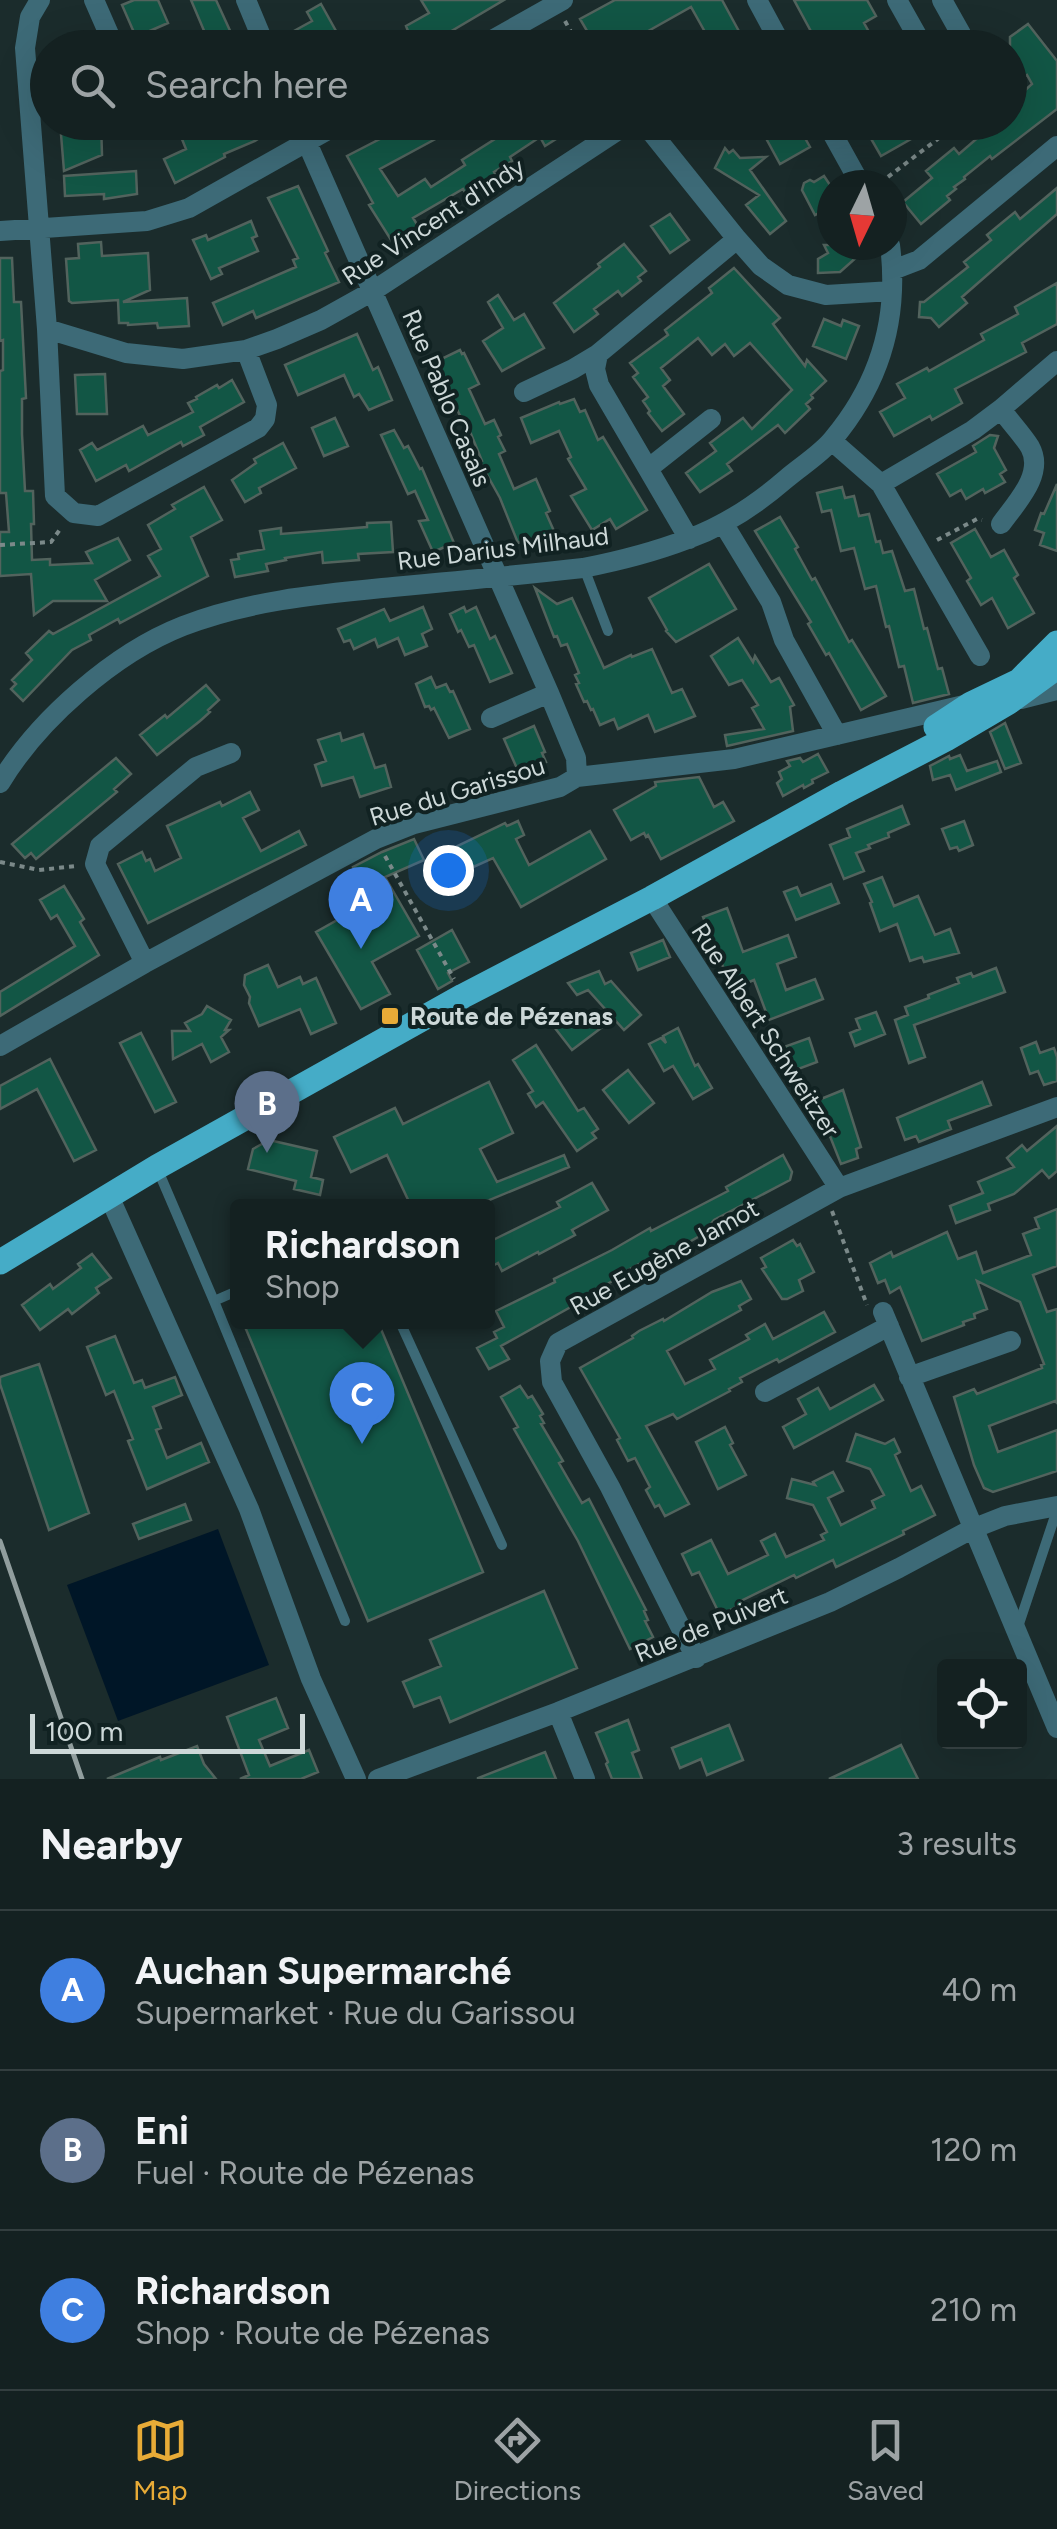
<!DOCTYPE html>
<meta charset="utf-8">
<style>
:root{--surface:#142121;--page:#212e2e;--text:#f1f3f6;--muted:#9da3a5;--line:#333e3f;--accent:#e8ab37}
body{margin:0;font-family:Figtree,sans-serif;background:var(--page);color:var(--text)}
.controls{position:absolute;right:30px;bottom:30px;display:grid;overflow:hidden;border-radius:10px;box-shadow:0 10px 40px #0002}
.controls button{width:90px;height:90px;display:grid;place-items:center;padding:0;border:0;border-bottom:2px solid var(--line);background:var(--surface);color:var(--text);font:50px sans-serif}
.compass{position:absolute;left:817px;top:170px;width:90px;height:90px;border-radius:50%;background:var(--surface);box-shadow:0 10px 40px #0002;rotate:185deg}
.scale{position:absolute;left:30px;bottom:25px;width:275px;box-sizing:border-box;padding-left:10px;border:5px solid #cdd8d8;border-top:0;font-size:28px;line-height:35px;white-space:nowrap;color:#cdd8d8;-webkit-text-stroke:8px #122;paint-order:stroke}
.you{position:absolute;left:448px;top:870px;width:35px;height:35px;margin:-25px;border:8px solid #fff;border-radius:50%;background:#1a73e8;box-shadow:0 0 0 15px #1a73e833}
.badge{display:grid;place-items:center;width:65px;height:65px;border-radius:50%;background:var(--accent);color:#fff;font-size:32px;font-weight:700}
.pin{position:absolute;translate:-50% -82px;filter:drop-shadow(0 2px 5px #0008)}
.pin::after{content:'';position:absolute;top:52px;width:35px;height:30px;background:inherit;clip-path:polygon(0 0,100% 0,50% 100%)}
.popup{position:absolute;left:230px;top:1199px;width:265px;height:130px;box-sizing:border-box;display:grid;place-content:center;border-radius:10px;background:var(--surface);filter:drop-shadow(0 2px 8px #0005);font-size:32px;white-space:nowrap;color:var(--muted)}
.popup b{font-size:38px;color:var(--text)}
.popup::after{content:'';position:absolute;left:50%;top:100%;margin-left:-20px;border:20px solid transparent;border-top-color:var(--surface)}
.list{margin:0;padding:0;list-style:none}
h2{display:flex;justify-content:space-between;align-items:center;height:130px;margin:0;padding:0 40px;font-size:42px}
h2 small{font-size:32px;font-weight:400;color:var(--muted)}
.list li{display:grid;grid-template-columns:65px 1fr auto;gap:30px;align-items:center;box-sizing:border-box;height:160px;padding:0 40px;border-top:2px solid var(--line)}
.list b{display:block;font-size:38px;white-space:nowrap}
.list p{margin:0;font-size:32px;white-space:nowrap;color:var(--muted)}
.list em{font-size:32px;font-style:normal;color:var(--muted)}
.icon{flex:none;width:55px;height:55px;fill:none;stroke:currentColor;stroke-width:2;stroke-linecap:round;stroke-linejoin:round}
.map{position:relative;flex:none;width:1057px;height:1779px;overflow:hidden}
.search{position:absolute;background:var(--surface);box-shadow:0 10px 40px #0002;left:30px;right:30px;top:30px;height:110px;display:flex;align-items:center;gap:25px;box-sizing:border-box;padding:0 35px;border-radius:55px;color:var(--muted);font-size:38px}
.sheet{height:610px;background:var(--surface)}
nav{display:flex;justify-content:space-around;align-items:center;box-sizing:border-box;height:140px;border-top:2px solid var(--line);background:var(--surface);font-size:28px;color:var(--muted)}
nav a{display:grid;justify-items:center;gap:5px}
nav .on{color:var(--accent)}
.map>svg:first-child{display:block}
.water{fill:#001627}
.building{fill:#125645;stroke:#52635d;stroke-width:2.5}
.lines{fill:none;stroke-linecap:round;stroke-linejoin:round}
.path{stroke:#7b8989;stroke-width:4;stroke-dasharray:5 5;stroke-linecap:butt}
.service{stroke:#3d6a77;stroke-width:10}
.minor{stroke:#3d6a77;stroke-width:20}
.primary{stroke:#45acc7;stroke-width:25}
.rail{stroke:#919e9e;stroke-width:5}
.poi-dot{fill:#e8ab37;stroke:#122;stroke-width:4}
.labels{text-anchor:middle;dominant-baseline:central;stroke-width:8;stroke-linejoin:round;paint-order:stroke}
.street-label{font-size:25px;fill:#cdd8d8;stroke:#122}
.poi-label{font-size:25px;font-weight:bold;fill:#cdd8d8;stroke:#122;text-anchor:start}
</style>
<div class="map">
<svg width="1057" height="1779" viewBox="0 0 1057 1779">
<rect width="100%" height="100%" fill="#1b2c2c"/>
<!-- water -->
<path class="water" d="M218,1529L269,1665L118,1721L67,1585Z"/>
<!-- building -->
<path class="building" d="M134,0H158L168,23L136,37L122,5Z
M191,0H216L232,35L228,37L232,48H205L200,36L205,33Z
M421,0H504L443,36L441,32L414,48H377L408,31L406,26L429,13Z
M615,0H722L748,48H714L691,7L627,43L629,48H597L580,19Z
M794,0H867L876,16L864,23L878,48H820Z
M321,4L336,31L322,38L324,42L314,48H303L294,31L312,21L307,12Z
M1028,24L1057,61V109L992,159L990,156L964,177L965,179L954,187L956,189L947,196L950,200L921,224L903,202L932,178L926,171L954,148L959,154L996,122H1010V104L1032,84L1027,75L1022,78L1010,62V37Z
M60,122H101L102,155L64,171Z
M175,122H284L285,123L260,134L261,137L255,141L224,154L225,157L175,183L164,159L186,149Z
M413,122H467L380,169L398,196L425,179L431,187L465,165L462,160L522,122H583L545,146L540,137L510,157L512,161L494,172L497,177L467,196L463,189L413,218L418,226L393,243L369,205L373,203L347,156Z
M777,122H796L810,147L780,164L762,131Z
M897,122H941L881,156L870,137Z
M725,148L729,153L733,150L740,158L766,157L750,170L786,221L770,234L746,205L759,195L715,168Z
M136,171L137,194L104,199V194L65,196L64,176Z
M824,176L832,188V206L815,215L802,190L804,183L810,180L814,182Z
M298,186L328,251L325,253L339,282L256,318L253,311L223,325L213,303L296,267L293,260L298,258L268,198Z
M1057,188V214L962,297L967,303L939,327L931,318L919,317L920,302H924L968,267L964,262L991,240L987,235L1015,212L1020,219Z
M670,214L689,240L670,253L651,226Z
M251,221L257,236L252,238L258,251L219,268L222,274L211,279L193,240L206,235L208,240Z
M101,242L102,256L148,253L150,290L123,302L187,298L189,326L158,328L157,323L128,325V323H119L118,300L72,303L69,301L66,259L79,258L78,244Z
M624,244L646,271L638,277L641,281L622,296L618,291L594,309L598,314L574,332L554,303L600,267L598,264Z
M824,245H857L858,256L840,272L818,273V259L828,253Z
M0,258H12L14,302H21L26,398L22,399V434L25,491H33L34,524H31L32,560L50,559V565L92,563L86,552L118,538L130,560L95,580L107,601H53L34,615L31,574L0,576V532H9L6,493H0V371L3,370V340L0,341Z
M734,268L780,318L773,324L805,366L807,360L826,381L811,395L813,398L806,404L810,409L785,433L778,425L727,464L732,471L700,492L686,473L716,451L710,443L743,418L752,429L792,390L750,343L734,356L725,344L712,355L698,338L661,368L670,380L663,386L684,414L662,431L648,413L650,411L643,401L648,397L633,377L638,373L630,363L668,335L665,330L712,293L709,288Z
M1057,283V324L1022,343L1026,352L955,389L962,403L932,420L930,416L894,436L880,412L905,398L897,384L927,368L929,371L984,340L981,334L1018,314L1015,307Z
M498,295L514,320L524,314L544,348L502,371L483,341L503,328L488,302Z
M824,319L841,326L843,320L859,326L846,359L813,346Z
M357,334L373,370L378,367L392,400L369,410L359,394L354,397L344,375L298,395L285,365Z
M460,350L462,354L464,353L479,384L469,389L485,424L494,420L501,435L498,437L505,451L499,454L514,489L536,479L550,511L546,513L554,531L530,541L529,539L518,543L500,498L480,462L482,461L471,434L469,435L435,362Z
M105,374L107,414H77L75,375Z
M232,380L244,402L200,427L204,435L183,446L181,442L129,471L126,465L96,481L80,450L92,443L97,450L143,426L148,435L193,412L188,403L197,399L196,397L217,385L219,388Z
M574,399L580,412L585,410L598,440L603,437L647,510L616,529L610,519L592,530L571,496L586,489L568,459L571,457L559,431L531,443L521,418L559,402L560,404Z
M335,418L348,446L324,456L312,428Z
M394,430L404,448L408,446L420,469L422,468L454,543L433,552L419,521L428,520L415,491L408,494L381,435Z
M990,435L998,436L994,448L1006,470L1000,474L1005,482L985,493L983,489L966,499L961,490L950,496L937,474L976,452L973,446Z
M283,443L296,468L259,488L261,493L245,502L232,480L256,463L254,459Z
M1057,484V551L1040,545L1044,533L1035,530L1041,513L1044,514Z
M204,487L222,520L191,537L208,576L120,623L118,619L89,635L91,640L72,650L23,701L11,689L16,684L12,680L32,660L26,653L49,631L53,634L160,576L148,556L161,549L148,525L175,509L172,505Z
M842,487L845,498L854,496L859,516L869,514L876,542L880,541L883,553L892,551L905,591L914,589L924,629L927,628L938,669L942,668L949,694L913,703L904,666L899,667L889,626L886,627L876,586L865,589L854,548L841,551L831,510L822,512L817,493Z
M780,517L798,547L795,549L812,580L815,578L849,642L852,640L886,696L861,710L829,653L826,655L808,624L811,622L755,531Z
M391,522L393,552L358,554L359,560L323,563L322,552L285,558L286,560L266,564L268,571L235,577L231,560L239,559L238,554L264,549L260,531L281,528V534L367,527V523Z
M975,529L991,557L1004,550L1018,575L1014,578L1034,613L1008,628L992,598L981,605L967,581L971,578L951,543Z
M709,564L736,609L676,642L666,631L667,630L649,598Z
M535,588L557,604L572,598L604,668L631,655L632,657L652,649L672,693L682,689L695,716L655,732L648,715L618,729L614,719L600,725L593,709L591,710L587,701L584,702L576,684L579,683L575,675L579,673L567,644L561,646L557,636L554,637Z
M423,607L432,629L422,634L427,646L405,655L398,638L378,647L375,639L354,649L350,640L344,642L338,629L384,609L390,621Z
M464,607L466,612L476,607L490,639L495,636L512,673L490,682L474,645L469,647L461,630L458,632L450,614Z
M738,638L753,662L755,656L771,682L779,678L794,705L790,707L793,731L727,746L725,735L764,729L752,708L758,705L742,680L729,685L711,656Z
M431,677L436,688L446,684L450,692L453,691L470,729L449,738L434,708L431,710L429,706L425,707L416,684Z
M206,685L219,700L208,710L210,712L200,721L157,755L140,735L165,715L167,718Z
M1005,723L1021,763L1005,769L990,732Z
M534,726L545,752L542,753L546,762L519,773L504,739Z
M340,733L342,741L363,734L375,768L385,765L391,787L360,797L353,777L322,786L315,765L326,761L318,740Z
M818,754L828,772L812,780L813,783L804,788L803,785L783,796L777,783L782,779L779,772L790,766L787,761L800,758L803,762Z
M960,755L967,771L997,761L1001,772L956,790L950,775L933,780L930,766L949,756L950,759Z
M116,758L131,774L114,789L117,792L36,859L31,853L25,858L12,844Z
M699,777L714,807L723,802L734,821L661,859L648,835L646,837L644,833L631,840L614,810L656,786L655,782Z
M250,792L259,810L243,818L261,851L299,831L306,845L148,923L118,864L142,852L146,861L150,859L155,871L181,858L167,826L220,802L222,806Z
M902,806L909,824L888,833L889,837L868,845L870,848L856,853L864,871L844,879L830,845L850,837L847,829Z
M518,821L524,835L516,839L529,865L590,831L606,859L521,907L493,858L460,873L449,850L505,823L507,826Z
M964,821L973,845L959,851L957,847L950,849L942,829Z
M414,839L424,860L385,877L419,936L372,962L390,994L361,1009L316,932L380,896L367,870L357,875L353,867L382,852Z
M882,877L894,906L918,896L935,935L950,929L959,953L924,962L922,957L910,961L897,924L880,931L870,903L872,902L864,884Z
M831,884L839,903L796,920L784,892L797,887L801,896Z
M64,886L84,919L80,922L99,955L0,1016V992L75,946L57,915L51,919L40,900Z
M727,908L743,952L788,935L796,957L777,964L786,990L815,979L823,999L769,1020L754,980L732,989L703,917Z
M452,930L469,962L448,973L452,981L438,989L417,950Z
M663,940L670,957L638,970L631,953Z
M268,965L278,987L300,977L303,984L316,978L336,1023L311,1034L300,1009L259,1026L249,1003L250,997L244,985L245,975Z
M996,968L1005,992L914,1025L925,1057L909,1063L895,1020L908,1015L905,1007L929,998L928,995L959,983L957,978L971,973L973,977Z
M599,971L605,984L611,981L641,1015L624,1030L588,990L577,995L568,983Z
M207,1006L231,1020L225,1030H229L221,1037L229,1052L211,1062L202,1044L173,1059L172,1031H190L185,1023L202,1014Z
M568,1010L576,1021L605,1025L572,1050L551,1023Z
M876,1012L885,1034L855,1046L850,1033L860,1029L856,1019Z
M678,1028L695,1066L698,1064L712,1088L693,1099L673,1066L664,1071L649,1044L661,1038L666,1043L663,1036Z
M141,1033L176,1102L155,1112L120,1043Z
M809,1038L817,1062L793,1071L784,1047Z
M1036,1042L1040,1053L1054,1048L1057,1057V1081L1044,1085L1038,1071L1030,1074L1021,1048Z
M536,1045L578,1111L584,1108L598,1129L592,1133L596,1138L577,1151L543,1102L536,1107L528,1094L533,1091L513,1060Z
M50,1059L96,1150L74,1161L37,1089L0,1109V1086Z
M628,1070L654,1103L629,1123L603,1090Z
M489,1082L513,1133L480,1149L497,1182L564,1155L569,1167L475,1206H411L387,1155L351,1172L334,1137L395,1108L403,1124Z
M982,1082L991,1105L948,1121L951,1129L919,1142L916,1136L905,1140L897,1118Z
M843,1090L861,1147L856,1149L858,1158L841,1164L816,1101Z
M1057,1126V1171L1049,1178L1042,1170L1014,1194L988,1204L990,1210L956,1223L950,1206L983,1193L978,1182L1014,1167L1007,1158L1022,1145L1027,1151Z
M269,1140L317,1151L311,1177L323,1180L320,1195L294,1189L296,1181L248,1169L253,1149Z
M783,1155L792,1172L790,1180L714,1220L703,1234L665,1256L657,1261L655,1258L644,1264L643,1262L617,1276L618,1278L609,1283L610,1285L501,1346L509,1359L489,1369L477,1348L497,1338L494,1332L504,1327L496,1311L555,1282L554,1279L612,1250L650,1228L651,1231L728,1191L726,1187Z
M592,1183L608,1210L572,1230L575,1235L539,1254L538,1252L502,1271L498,1263L487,1269V1243L560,1207L557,1202Z
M1057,1209V1266L1033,1275L1047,1312L1057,1309V1403L1055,1401L989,1426L998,1452L1057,1430V1471L993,1492L984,1488L974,1465L954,1397L974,1389L977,1394L1042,1368L1041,1365L1044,1364L1020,1302L977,1281L987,1309L974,1314L975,1318L963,1322L964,1325L922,1341L900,1287L890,1293L885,1280L878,1283L870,1263L891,1252L893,1257L947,1232L958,1259L976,1252L983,1273L1031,1255L1023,1234L1039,1228L1035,1218Z
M793,1240L797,1246L800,1244L814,1272L799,1280L803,1291L787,1299H782L762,1269L766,1267L761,1258Z
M92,1254L111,1278L96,1288L99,1293L72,1314L68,1309L40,1330L22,1305L50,1284L53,1289L81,1268L78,1264Z
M741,1281L751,1299L739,1306L741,1310L667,1351L685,1384L715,1369L710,1360L749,1339L746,1335L765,1324L773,1339L824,1312L835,1332L779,1362L777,1359L740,1378L742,1382L729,1389L730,1391L677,1419L673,1414L646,1426L689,1504L665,1516L659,1505L655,1507L646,1490L650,1487L635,1458L628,1461L617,1440L620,1438L580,1368L633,1338L632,1336L639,1331L663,1319L664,1321L712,1292Z
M243,1322H378L483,1572L368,1621Z
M115,1336L134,1383L142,1380L145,1388L175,1377L182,1395L153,1407L161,1428L156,1430L167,1458L201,1443L209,1462L147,1489L128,1441L133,1439L114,1391L106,1395L87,1347Z
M39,1364L89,1513L49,1530L0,1384V1377Z
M874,1385L883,1400L794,1448L783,1427L806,1414L798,1399L818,1388L830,1409Z
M520,1386L528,1398L532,1396L543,1414L540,1416L544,1423L541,1424L563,1461L559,1463L582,1503L589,1499L646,1610L644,1611L648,1620L645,1621L653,1637L630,1649L578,1541L514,1429L518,1427L501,1397Z
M725,1427L733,1443L730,1445L746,1475L718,1489L696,1442Z
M856,1434L885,1444L894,1439L900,1452L895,1455L911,1491L921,1486L935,1515L903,1531L904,1534L836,1567L833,1560L796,1578L794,1575L741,1601L742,1604L720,1615L699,1572L692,1575L682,1554L711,1540L728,1574L768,1555L761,1541L775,1534L786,1557L824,1540L821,1535L827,1532L813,1505L787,1498L792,1479L815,1485L813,1482L833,1472L843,1491L828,1498L841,1525L875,1508L872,1501L884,1495L870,1469L847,1461Z
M185,1504L191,1520L139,1539L133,1524Z
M544,1591L577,1668L450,1722L440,1697L414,1707L403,1682L441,1666L430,1640Z
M276,1698L288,1728L259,1740L270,1766L309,1750L318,1772L301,1779H240L249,1775L227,1717Z
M628,1720L639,1750L632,1753L642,1779H612L606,1764L608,1762L596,1733Z
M729,1725L743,1760L707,1775L701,1759L680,1768L672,1748Z
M901,1745L918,1779H829L870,1760Z
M197,1746L204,1764L216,1779H107L160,1757L161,1760Z
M545,1752L556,1779H478V1778Z"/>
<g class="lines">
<!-- path -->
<path class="path" d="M565,21L580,48
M880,183L960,122
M937,540L977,519L982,520
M0,545L51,542L61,528
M385,856L454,979
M0,862L39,870L76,866
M832,1211L867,1305"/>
<!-- service -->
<path class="service" d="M584,568L608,631
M157,1168L214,1301L345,1621
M214,1301L237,1291
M400,1322L502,1545
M1018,1627L1057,1510"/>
<!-- minor -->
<path class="minor" d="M40,0L30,17L25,48L47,329L55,496L74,513L98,516L258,428L265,419L267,405L246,350
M94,0L115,48
M246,0L266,48
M757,0L783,48
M897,0L924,48
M478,48L563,0
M937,48L961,34L942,0
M298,122L549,693L576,758L577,777
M826,122L861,185
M0,231L147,221L189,208L342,122
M893,270L919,260L1057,146
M47,329L126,353L183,359L246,350L277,339L321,320L373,291L617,131L637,124L652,133L737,239L761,266L788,285L826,295L892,291
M524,392L573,369L598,354
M1001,409C1010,422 1022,434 1030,447C1045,474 1016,503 1001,524
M832,441L881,484L980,656
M649,468L711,419
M881,484L973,430L1001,409L1057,361
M723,523L771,602L784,640L837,735
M689,539L599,385L595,369L598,354L737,239
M1021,699L1057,690
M491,718L549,693
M0,783C38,720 114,653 183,626C250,600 322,594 393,587C457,581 520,575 583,568C619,561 654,552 688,539C724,526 757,504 786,479C801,466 821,454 833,439C880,383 899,317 890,245
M652,898L839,1188
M145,963L95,864L100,846L196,767L231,753
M0,1046L145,963L376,839L414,824L560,787L577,777L734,759L964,705
M109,1196L249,1509L311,1679L356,1779
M883,1312L1057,1728
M909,1377L1011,1341
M765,1392L889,1326
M696,1658L610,1487L552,1382L550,1361L558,1343L839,1188L1057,1107
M558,1712L585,1779
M378,1779L558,1712L830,1602L899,1568L972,1529L1005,1516L1057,1506"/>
<!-- primary -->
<path class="primary" d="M936,727L971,704L1019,681L1057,643
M0,1262L157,1167L463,996L652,898L842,793L946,739L1009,702L1057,667"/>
<!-- rail -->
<path class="rail" d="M0,1541L82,1779"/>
</g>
<!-- markers -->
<rect class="poi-dot" x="380" y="1006" width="20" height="20" rx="5"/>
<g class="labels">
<!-- street labels -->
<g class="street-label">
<text transform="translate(433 221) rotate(-33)">Rue Vincent d'Indy</text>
<text transform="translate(447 398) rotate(67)">Rue Pablo Casals</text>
<text transform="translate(503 548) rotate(-7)">Rue Darius Milhaud</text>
<text transform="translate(457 791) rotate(-17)">Rue du Garissou</text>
<text transform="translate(766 1030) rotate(57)">Rue Albert Schweitzer</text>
<text transform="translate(664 1257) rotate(-29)">Rue Eugène Jamot</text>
<text transform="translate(711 1624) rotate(-22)">Rue de Puivert</text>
</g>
<!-- poi labels -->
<g class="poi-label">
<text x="410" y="1016">Route de Pézenas</text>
</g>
</g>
</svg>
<div class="controls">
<button><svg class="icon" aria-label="locate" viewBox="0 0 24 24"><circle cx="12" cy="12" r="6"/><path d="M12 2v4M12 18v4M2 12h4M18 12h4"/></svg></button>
</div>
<svg class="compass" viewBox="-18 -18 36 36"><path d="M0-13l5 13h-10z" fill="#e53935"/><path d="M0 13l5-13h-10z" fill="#9da3a5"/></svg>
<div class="scale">100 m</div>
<div class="you"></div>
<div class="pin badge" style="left:361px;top:949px;background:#3f7fe0">A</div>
<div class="pin badge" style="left:267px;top:1153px;background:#5c6f8a">B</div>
<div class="pin badge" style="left:362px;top:1444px;background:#3f7fe0">C</div>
<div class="popup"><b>Richardson</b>Shop</div>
<div class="search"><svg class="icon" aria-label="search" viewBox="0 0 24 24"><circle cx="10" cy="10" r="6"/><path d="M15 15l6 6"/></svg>Search here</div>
</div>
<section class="sheet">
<h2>Nearby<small>3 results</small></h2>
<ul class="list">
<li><span class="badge" style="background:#3f7fe0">A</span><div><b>Auchan Supermarché</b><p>Supermarket · Rue du Garissou</p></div><em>40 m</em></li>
<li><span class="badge" style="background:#5c6f8a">B</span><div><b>Eni</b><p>Fuel · Route de Pézenas</p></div><em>120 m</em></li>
<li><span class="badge" style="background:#3f7fe0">C</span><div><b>Richardson</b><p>Shop · Route de Pézenas</p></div><em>210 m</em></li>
</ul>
</section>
<nav>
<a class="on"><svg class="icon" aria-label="map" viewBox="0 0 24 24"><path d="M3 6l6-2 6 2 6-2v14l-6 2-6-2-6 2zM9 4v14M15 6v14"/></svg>Map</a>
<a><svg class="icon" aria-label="directions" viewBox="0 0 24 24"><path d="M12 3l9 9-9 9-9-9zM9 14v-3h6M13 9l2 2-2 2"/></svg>Directions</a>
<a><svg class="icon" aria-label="saved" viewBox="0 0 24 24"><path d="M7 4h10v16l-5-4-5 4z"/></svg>Saved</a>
</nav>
